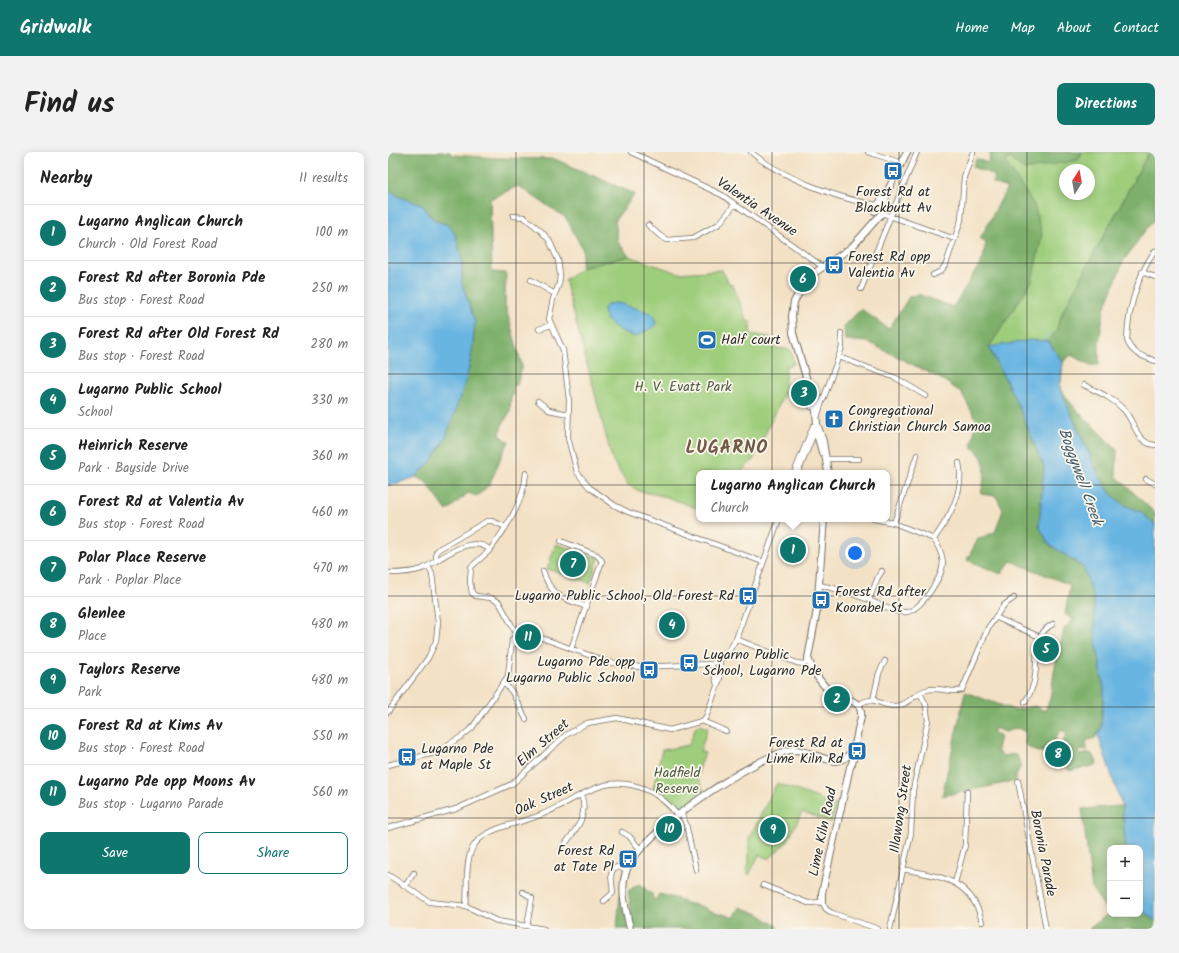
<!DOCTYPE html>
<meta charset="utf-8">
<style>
:root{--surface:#fff;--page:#f2f2f2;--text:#222;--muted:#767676;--line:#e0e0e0;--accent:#0f766e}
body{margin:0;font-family:Kalam,sans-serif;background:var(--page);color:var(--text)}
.controls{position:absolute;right:12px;bottom:12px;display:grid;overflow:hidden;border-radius:8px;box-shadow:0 2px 10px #0003}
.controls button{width:36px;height:36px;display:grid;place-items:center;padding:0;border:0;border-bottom:1px solid var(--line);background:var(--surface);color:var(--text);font:20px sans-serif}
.compass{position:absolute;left:671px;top:12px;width:36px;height:36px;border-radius:50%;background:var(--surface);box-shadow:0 2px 10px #0003;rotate:11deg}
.you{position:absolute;left:467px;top:401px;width:14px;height:14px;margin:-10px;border:3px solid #fff;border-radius:50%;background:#1a73e8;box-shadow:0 0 0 6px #1a73e833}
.badge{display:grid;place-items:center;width:26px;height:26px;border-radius:50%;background:var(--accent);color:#fff;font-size:13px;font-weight:700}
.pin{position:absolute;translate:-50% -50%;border:2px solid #fff;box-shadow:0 1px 4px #0006}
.popup{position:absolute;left:308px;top:318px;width:194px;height:52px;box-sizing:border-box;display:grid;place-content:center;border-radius:8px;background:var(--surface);filter:drop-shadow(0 1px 3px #0005);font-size:13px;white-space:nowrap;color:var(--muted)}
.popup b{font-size:15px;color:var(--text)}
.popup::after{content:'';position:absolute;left:50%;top:100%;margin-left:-8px;border:8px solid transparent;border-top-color:var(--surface)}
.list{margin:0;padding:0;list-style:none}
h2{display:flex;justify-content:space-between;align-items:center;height:52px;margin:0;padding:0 16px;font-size:17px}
h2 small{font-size:13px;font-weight:400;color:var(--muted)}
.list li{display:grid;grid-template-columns:26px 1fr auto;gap:12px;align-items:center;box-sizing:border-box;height:56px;padding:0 16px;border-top:1px solid var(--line)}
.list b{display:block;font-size:15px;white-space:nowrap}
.list p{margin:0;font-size:13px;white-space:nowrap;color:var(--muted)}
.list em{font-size:13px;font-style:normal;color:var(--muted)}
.actions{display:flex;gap:8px;padding:12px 16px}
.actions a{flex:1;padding:9px 0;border:1px solid var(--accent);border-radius:8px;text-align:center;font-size:14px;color:var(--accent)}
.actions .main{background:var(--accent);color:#fff}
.map{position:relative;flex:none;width:767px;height:777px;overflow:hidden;border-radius:8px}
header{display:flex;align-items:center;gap:24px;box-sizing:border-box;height:56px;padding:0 20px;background:var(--accent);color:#fff}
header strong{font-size:19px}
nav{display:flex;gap:22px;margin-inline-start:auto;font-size:14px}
.intro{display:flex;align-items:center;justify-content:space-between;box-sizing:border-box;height:96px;padding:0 24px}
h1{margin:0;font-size:28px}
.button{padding:10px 18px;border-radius:8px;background:var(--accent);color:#fff;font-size:14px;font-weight:700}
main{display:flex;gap:24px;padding:0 24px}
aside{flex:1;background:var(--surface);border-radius:8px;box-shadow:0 2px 10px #0003}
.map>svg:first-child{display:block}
.green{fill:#9ecd7c;stroke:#647c54;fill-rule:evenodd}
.forest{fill:#7eb06c;stroke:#546e4c}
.water{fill:#69b5e2;stroke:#4a7086}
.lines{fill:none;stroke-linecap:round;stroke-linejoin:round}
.stream{stroke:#69b5e2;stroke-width:1}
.street-casing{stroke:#716b61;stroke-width:6}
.secondary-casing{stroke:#716b61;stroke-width:8}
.street{stroke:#fff;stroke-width:4.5}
.secondary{stroke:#fff;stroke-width:6}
.grid{fill:none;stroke:#2b2b2b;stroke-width:1;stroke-opacity:0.55}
.labels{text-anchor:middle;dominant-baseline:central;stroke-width:3.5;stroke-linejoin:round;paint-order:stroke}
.poi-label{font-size:14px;fill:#2b2b2b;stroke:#fbf7ec;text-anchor:start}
.street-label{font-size:14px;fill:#2b2b2b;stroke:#fbf7ec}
.park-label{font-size:14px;fill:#4e5c43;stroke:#fbf7ec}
.water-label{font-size:15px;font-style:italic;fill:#415b6b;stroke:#fbf7ec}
.district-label{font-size:18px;font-weight:bold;letter-spacing:1px;fill:#735948;stroke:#fbf7ec}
</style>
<header>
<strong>Gridwalk</strong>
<nav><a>Home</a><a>Map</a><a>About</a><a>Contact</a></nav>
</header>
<div class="intro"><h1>Find us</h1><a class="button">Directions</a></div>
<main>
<aside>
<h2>Nearby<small>11 results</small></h2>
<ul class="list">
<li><span class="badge">1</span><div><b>Lugarno Anglican Church</b><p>Church · Old Forest Road</p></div><em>100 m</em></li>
<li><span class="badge">2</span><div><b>Forest Rd after Boronia Pde</b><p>Bus stop · Forest Road</p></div><em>250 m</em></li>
<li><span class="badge">3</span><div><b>Forest Rd after Old Forest Rd</b><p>Bus stop · Forest Road</p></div><em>280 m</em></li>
<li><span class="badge">4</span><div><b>Lugarno Public School</b><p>School</p></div><em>330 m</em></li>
<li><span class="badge">5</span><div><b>Heinrich Reserve</b><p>Park · Bayside Drive</p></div><em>360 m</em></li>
<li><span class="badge">6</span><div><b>Forest Rd at Valentia Av</b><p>Bus stop · Forest Road</p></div><em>460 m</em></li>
<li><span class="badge">7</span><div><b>Polar Place Reserve</b><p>Park · Poplar Place</p></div><em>470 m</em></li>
<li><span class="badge">8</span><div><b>Glenlee</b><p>Place</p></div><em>480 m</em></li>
<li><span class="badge">9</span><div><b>Taylors Reserve</b><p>Park</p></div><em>480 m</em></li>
<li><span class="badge">10</span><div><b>Forest Rd at Kims Av</b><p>Bus stop · Forest Road</p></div><em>550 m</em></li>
<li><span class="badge">11</span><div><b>Lugarno Pde opp Moons Av</b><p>Bus stop · Lugarno Parade</p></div><em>560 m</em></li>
</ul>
<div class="actions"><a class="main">Save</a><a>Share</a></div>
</aside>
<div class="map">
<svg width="767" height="777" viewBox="0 0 767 777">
<rect width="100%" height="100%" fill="#fbf7ec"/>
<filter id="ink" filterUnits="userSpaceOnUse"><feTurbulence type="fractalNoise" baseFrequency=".025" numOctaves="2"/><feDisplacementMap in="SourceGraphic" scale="8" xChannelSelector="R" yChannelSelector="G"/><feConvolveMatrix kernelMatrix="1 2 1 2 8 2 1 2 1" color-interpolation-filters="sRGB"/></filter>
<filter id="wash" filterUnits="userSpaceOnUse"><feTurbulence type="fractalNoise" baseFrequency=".012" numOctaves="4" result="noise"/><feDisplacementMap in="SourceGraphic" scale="16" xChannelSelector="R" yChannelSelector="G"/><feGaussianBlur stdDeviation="0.9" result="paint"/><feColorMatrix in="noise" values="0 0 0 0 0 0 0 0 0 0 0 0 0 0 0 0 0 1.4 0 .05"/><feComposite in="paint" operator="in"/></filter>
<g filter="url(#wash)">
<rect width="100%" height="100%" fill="#f3e1c5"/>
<!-- green -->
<path class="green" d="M694,0H761L675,159L668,179L660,189L675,210L672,237L693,287L709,419L706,448L661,392L601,195L644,129L626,24L617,9L622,6L690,8ZM677,18H701V42H677Z
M241,104L290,121L334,118L341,132L345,133L359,169L363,170L362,179L363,182L382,185L381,195L403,198L406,212L398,214L396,242L365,308L352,321H311V357L279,345L251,339L239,332L224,307L177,128L193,116Z
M168,392L211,406L202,431L159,417Z
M311,573L320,576L312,599L317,601L309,624L316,639L292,657L287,656L265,637L274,598L301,593L308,574Z
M389,631L448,653L443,670L414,660L399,690L381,707L371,703L361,723L358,718L361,711V686Z"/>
<!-- forest -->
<path class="forest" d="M0,0H62L64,3L110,6L167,7L247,42L227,68L230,90L241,104L193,116L195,98L178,66L130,34L102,47L104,120L118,121L117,152L134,214L129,233H125V243H123L122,260L114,273L112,283L121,290L113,305L102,332L89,344L80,341L59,359L37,329L28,325L45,307L58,285L79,225L84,200L87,170L74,132V109L59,72C46,70 41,65 35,53L14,46L0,38Z
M603,0H694L690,8L636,18L622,6L617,9L646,53L654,83L644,129L601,195L631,255L656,315L651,374L661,392L696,416L706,448L707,480L716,538L713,576L707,586L698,589L699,598L689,599L692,603L703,601L708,608L709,613L681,619C673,609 672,592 679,582L676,579H672L667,588V595C655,602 647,602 637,592L638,581C630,574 627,576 618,580L606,576V581L612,583C612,588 609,592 609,599L615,604L628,602L633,613L628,624V629L554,644L577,540L626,558L647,554L657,559L662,547L667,514L676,477L685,468L677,462L682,433L623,409L613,422L579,408L590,387L607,380L615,358L608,344L593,342C597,322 602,308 583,294L589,269L573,240L555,228L480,190L457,188L456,174L473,157L501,177L521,145L530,142L565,155L595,107L598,89L592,87L619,36L605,31L606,23L585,15L588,7L600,11Z
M761,0H767V68L758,77L735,110L716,158L711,189V213H703L683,203L675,210L660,189L668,179L675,159Z
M672,237L686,255L729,298L728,324L767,361V373L753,360L736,353L723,342L711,324Z
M734,654L738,696H722V762H752V755L767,769V777H701L721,761L704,737L694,657Z
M251,732L264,742L265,747L268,748L271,742L290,747L298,751L313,754L330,762H335L346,766L352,755L371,762L390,775L389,777H246L240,739Z
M232,742L241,777H229Z"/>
<!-- water -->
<path class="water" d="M0,38L14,46L35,53C41,65 46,70 59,72L67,82L74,109V132L87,170L84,200L79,225L58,285L45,307L28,325L0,334Z
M230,151L263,161L268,169L267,174L247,185C235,180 217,173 215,158L220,152Z
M642,188L660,189L675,210L672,237L711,324L723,342L736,353L753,360L767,373V769L752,755V696H738L734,654L710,583L713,576L716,538L707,480L706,448L696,416L661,392L651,374L656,315L631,255L601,195Z"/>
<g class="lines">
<!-- stream -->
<path class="stream" d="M656,188L663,179"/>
</g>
</g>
<g filter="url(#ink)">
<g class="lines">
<defs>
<path id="street" d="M243,0L334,43L435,115
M363,0C390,24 453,48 489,53
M480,0L514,11
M493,61L567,87
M125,64L136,65L153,79L161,88L170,108L172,123L171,132L165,147L161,167L175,198L181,248L180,286L189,320L201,335L226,353L240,360L375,410
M260,73L271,83L279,88L305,86L331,72L347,52
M767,99C749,124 740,158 739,188C743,202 755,204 767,209
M754,120L767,125
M545,123L553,119L558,112L573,68L576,25L585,0
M143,128L167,142
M473,137L529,0
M151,177L163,173
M451,205L508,226L538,244
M696,233C710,240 725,246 736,258C747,270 748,291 767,293
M150,249L161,258L180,262
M423,255L431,252L435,248L454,195L453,181
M429,265L434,250
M439,307H471
M406,321L425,274
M410,321L427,279
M758,327L767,332
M506,371L529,303
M546,387C561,366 577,339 571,311
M173,389L209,403L214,409L183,497
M102,398C119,375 136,349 138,321
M48,409V400L51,397L99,369H104L118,375
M155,419C163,445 175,446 199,455
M0,421C11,421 23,421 34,417C51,409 83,380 102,398L83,415L82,430L84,441L88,444L103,446L111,450L128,481
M431,433C448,436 465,442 481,448C492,452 507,462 519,460C530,458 542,441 547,432C559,414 556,404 546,387L506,371L486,367
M481,448L490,425L494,419
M607,465L652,485
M348,487L409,511L416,512L421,510
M324,512L329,533
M116,531L124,540L138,567
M485,548L491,521L497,509
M637,550C641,544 644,537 646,530C651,509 643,483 665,472
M470,553C486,542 489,553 505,554C518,555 526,542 538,538C551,534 563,542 574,538L600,476L616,453L626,446
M0,560L40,506L48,489L50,470L44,422L40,414
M314,569L338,579
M0,613L46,601L73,585L84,576L120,524L124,488L131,480L140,481L220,510L251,515L324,512L338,504L348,487L391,367
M630,629L658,777
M293,661L298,672L308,718
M0,676L68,657L124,632L178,583L199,571L229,566L282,578L314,569L318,565L332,526V509
M234,680L241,684L252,697
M174,696C186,680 202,664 193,643
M515,717C553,725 584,727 594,770
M0,723L42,750L78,754L109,769L156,777
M567,731L577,693L579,639
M375,733L420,751L434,750L438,757L444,761L490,777
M17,734L26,721
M135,740L144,746L139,774
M216,749L225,741L223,723L225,717L229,715L238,718
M78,754C80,736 76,706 87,692C98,676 132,671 150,664C169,657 186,645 205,637C237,623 270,637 290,664
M502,777L523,681L525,638L540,568L538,553L532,541"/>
<path id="secondary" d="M490,53L499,40L519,0
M487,59L488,54H494
M429,272L428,259L405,181L404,164L406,150L414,135L422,124L464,95L495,60L499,40
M429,272L435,289L440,321
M428,279L434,300
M434,750V741L462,615C466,610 466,602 463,596
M242,777C238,757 231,737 239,717C252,682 367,603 404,598C419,597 433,608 448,609C466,606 468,591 470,577C472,569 476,560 470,553C465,547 457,547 450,544C437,539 424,519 420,506L429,458L436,367"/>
</defs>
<!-- street casing -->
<use href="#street" class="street-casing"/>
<!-- secondary casing -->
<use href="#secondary" class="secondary-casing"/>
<!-- street -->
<use href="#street" class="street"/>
<!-- secondary -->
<use href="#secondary" class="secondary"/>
</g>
</g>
<!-- grid -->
<path class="grid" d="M128,0V777M256,0V777M384,0V777M511,0V777M639,0V777M0,111H767M0,222H767M0,333H767M0,444H767M0,555H767M0,666H767"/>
<!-- icons -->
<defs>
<symbol id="bus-square" viewBox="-11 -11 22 22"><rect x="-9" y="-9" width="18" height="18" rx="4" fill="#1f6fb2" stroke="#fbf7ec"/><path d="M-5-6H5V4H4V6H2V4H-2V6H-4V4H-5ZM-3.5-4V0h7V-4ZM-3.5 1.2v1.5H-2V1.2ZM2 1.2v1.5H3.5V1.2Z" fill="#fff"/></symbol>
<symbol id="stadium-square" viewBox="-11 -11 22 22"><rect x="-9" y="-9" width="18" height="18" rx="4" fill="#1f6fb2" stroke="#fbf7ec"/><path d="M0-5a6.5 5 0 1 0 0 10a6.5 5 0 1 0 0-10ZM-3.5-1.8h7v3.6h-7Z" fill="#fff"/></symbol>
<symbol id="church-square" viewBox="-11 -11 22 22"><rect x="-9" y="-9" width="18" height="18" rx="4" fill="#1f6fb2" stroke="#fbf7ec"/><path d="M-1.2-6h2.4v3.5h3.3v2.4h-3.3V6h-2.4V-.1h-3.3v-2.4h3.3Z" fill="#fff"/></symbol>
</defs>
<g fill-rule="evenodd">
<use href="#bus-square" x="494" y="8" width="22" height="22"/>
<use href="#bus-square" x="435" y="102" width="22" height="22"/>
<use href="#stadium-square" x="308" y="177" width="22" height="22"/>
<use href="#church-square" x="435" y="256" width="22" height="22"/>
<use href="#bus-square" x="349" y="433" width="22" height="22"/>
<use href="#bus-square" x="422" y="437" width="22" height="22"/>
<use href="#bus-square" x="290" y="500" width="22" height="22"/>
<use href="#bus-square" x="250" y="507" width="22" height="22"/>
<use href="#bus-square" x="458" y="588" width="22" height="22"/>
<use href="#bus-square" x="8" y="594" width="22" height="22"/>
<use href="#bus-square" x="229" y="696" width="22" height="22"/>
</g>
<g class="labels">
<!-- poi labels -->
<g class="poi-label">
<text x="505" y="40" text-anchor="middle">Forest Rd at<tspan x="505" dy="16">Blackbutt Av</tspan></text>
<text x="460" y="105">Forest Rd opp<tspan x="460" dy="16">Valentia Av</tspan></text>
<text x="333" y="188">Half court</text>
<text x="460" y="259">Congregational<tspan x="460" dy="16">Christian Church Samoa</tspan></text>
<text x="447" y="440">Forest Rd after<tspan x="447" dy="16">Koorabel St</tspan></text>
<text x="346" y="444" text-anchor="end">Lugarno Public School, Old Forest Rd</text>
<text x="315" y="503">Lugarno Public<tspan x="315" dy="16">School, Lugarno Pde</tspan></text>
<text x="247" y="510" text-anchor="end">Lugarno Pde opp<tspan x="247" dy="16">Lugarno Public School</tspan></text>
<text x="455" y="591" text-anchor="end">Forest Rd at<tspan x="455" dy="16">Lime Kiln Rd</tspan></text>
<text x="33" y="597">Lugarno Pde<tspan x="33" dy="16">at Maple St</tspan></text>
<text x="226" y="699" text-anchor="end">Forest Rd<tspan x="226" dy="16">at Tate Pl</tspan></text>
</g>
<!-- street labels -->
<g class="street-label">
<text transform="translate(369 55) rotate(34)">Valentia Avenue</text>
<text transform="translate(155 591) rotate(-41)">Elm Street</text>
<text transform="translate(156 647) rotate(-24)">Oak Street</text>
<text transform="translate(513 657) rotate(-82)">Illawong Street</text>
<text transform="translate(435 680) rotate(-78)">Lime Kiln Road</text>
<text transform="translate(655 701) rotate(79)">Boronia Parade</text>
</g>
<!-- park labels -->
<g class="park-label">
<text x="295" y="235">H. V. Evatt Park</text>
<text x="289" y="621">Hadfield<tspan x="289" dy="16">Reserve</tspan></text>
</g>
<!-- water labels -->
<g class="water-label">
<text transform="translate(692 325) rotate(70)">Boggywell Creek</text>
</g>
<!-- district labels -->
<g class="district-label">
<text x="339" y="296">LUGARNO</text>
</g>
</g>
</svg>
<div class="controls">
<button>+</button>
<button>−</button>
</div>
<svg class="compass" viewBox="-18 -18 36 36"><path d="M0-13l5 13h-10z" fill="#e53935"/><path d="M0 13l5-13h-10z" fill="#767676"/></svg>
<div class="you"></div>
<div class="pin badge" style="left:405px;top:398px">1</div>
<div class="popup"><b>Lugarno Anglican Church</b>Church</div>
<div class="pin badge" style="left:449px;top:547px">2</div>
<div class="pin badge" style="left:416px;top:241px">3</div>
<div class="pin badge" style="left:284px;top:473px">4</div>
<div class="pin badge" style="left:658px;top:497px">5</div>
<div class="pin badge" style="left:415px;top:127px">6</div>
<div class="pin badge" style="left:185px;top:412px">7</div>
<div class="pin badge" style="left:670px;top:602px">8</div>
<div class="pin badge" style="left:385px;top:678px">9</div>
<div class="pin badge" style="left:281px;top:677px">10</div>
<div class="pin badge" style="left:140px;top:485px">11</div>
</div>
</main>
